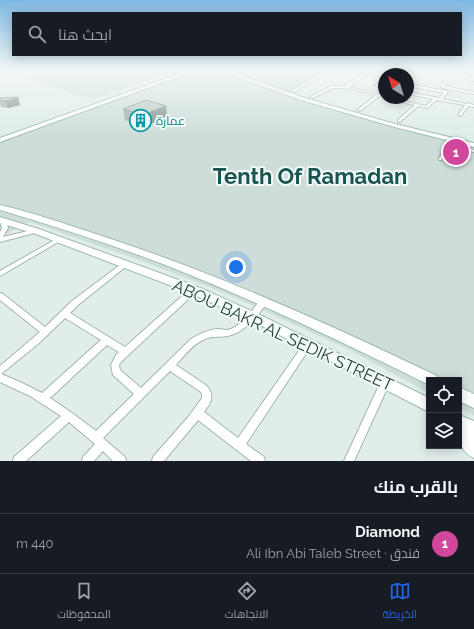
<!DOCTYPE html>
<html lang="ar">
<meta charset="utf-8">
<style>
:root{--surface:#171b24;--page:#242831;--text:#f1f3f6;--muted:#9ea1a6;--line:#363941;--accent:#2563eb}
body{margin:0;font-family:Raleway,Cairo,sans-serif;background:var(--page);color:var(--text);direction:rtl}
.controls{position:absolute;right:12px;bottom:12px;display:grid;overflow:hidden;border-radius:0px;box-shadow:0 2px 10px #0003}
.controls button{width:36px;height:36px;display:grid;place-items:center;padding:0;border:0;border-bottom:1px solid var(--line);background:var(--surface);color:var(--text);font:20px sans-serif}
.compass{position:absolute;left:378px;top:68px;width:36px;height:36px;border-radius:50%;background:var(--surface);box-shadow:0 2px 10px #0003;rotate:322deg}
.you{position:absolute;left:236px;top:267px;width:14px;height:14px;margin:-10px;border:3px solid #fff;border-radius:50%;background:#1a73e8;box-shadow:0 0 0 6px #1a73e833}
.badge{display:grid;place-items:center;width:26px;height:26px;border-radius:50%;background:var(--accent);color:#fff;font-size:13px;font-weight:700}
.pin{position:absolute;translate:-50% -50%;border:2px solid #fff;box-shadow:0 1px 4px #0006}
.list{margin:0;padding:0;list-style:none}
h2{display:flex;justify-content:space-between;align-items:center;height:52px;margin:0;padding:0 16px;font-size:17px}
h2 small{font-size:13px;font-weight:400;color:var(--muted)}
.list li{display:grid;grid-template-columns:26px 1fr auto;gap:12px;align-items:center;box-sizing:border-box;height:60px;padding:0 16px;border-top:1px solid var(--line)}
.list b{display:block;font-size:15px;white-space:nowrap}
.list p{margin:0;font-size:13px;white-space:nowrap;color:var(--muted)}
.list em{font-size:13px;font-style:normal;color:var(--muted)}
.icon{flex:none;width:22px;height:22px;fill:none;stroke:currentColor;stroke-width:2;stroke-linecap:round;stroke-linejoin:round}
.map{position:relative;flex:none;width:474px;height:461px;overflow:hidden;direction:ltr}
.search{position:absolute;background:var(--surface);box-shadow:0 2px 10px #0003;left:12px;right:12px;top:12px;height:44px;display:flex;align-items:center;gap:10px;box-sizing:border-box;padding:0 14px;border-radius:0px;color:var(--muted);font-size:15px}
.sheet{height:112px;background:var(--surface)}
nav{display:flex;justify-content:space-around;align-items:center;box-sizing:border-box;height:56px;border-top:1px solid var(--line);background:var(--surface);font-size:11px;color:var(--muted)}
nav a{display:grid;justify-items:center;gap:2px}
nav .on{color:var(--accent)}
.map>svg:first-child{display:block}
.built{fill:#ceddd9}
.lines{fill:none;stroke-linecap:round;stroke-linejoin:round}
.street-casing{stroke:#a2b5b2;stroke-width:2}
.secondary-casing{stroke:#9dbab5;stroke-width:2}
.street{fill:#fff;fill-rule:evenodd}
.secondary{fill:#fff;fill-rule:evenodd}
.wall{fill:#9caca8}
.shaded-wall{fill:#7f8c88}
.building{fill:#b5c8c3;stroke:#7f8c88}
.labels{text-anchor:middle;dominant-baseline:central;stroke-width:4;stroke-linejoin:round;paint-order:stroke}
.far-culture-label{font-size:12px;fill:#0d838f;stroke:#f1f9f6;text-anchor:start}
.near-street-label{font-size:17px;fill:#1f3f3c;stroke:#f1f9f6}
.town-label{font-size:22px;font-weight:bold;fill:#195450;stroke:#f1f9f6}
</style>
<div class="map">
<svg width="474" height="461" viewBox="0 0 474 461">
<rect width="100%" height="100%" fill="#e0ede9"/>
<!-- built -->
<path class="built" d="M57,71H177L94,99L24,79Z
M194,71H326L289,92L393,123L474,142V416L459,408V380H429V393L350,350L227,294L148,263L30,222L0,237V143Z"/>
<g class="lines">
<defs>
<path id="street" d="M327,71H331L294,92L291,91Z
M392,71H395L392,74H389Z
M445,71C455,71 464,75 474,79V81Z
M364,74L365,76L349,87L381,95L360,111L357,110L376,95L346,88H333L313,98L310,97L331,86H345Z
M383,78H384V81L379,85L384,87V89L375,85Z
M444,82L447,83L444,86L474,92V94L442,88L440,86Z
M414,85L447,91L448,92L442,99L467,104L468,103L474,105V107L468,106L461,116H460L458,115L465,105L436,100L428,108L418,106L400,122H398V120L415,105L384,99V97L426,106L433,99L408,94V92L439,98L444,93L413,87Z
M448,140H450V143L474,150V152L449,146L443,159L441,160H439V159Z
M3,219L6,221L8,228L3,237L36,229L39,231L38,232L0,242V232L2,228L0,221Z
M58,238L60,239L61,240L60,241L0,276V271Z
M124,262H128L129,264L78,305L70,313L125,347L191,288L194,287L197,288L198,290L122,361L119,365L120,370L141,388L191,339C199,334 208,330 217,329C221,329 224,330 227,330C240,328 253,309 261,299L264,298L267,299L268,301C260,314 243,334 227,336C217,338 213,335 203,340C192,345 184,356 176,365L207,386C215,397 211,402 204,412L238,438L305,342L308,340L311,342L312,344L311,346L246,444L264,457L265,461H251L198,420L164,461H152L153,457L189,416L202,398V395L201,392L170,371L103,438L125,457L126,461H113L103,451L94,461H82L83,457L95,444L69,422L26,461H13L14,457L61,416L30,396L0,382V366L40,332L0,300V293L3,294L45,327L72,301ZM65,318L101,340L42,393L20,382L1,374L38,344ZM107,345L119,352L116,355L111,365L113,375L134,394L96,431L72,413L50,398Z
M385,378L388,379L390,382L354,461H344L382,379Z"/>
<path id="secondary" d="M187,71H194L0,142V138Z
M221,71H228L305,98L395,124L474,143V147L391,126L301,100Z
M0,205C31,212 62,223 93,233C211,271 325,322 437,376L439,380H429V385L427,384C341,341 254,300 163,264C110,244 55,226 0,210Z
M0,217L39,229L198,287L256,313L429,398V412L248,319L190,293L33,233L0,223Z
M459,387L474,394V408L459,401Z
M459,415L474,421V458C456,450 459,431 459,415Z"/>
</defs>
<!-- street casing -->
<use href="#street" class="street-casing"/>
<!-- secondary casing -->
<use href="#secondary" class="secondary-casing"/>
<!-- street -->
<use href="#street" class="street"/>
<!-- secondary -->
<use href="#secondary" class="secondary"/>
</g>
<!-- wall -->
<path class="wall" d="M18,97L20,105L8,108L1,107L0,104V98Z
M166,106L167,117L145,126L125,120L123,109Z"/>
<!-- shaded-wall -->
<path class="shaded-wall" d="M18,97L20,105L8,108L5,101Z
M166,106L167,117L145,126L143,115Z"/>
<!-- building -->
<path class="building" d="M18,97V98L5,101L0,100V98Z
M146,100L166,106L143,115L123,109Z"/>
<!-- sky -->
<linearGradient id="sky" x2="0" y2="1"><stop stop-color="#7fb7e2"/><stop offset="0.52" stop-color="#f1f7f5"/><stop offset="1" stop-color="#f1f7f5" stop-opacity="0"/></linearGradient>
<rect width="474" height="136" fill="url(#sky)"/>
<!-- icons -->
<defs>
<symbol id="building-ring" viewBox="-11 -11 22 22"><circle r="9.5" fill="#f1f9f6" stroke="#0f9aa8" stroke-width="1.5"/><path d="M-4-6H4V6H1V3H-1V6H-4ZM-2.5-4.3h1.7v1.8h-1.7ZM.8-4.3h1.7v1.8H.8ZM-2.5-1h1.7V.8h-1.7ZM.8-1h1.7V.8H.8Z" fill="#0f9aa8"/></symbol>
</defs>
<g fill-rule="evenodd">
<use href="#building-ring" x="128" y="108" width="25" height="25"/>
</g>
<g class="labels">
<!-- far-culture labels -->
<g class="far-culture-label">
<text x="156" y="121">عمارة</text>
</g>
<!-- near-street labels -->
<g class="near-street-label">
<text transform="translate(283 335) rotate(25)">ABOU BAKR AL SEDIK STREET</text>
</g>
<!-- town labels -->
<g class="town-label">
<text x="310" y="176">Tenth Of Ramadan</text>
</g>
</g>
</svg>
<div class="controls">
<button><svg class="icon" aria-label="locate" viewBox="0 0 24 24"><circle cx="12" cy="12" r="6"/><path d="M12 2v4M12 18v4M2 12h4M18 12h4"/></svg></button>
<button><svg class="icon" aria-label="layers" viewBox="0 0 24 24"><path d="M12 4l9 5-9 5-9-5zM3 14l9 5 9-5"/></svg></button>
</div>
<svg class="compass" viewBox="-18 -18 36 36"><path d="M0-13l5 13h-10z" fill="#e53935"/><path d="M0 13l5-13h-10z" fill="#9ea1a6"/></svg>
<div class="you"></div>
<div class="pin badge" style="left:456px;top:152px;background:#d1479c">1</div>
<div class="search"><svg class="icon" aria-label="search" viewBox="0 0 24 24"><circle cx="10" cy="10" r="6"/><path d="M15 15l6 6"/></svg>ابحث هنا</div>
</div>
<section class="sheet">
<h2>بالقرب منك<small></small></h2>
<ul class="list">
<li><span class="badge" style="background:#d1479c">1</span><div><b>Diamond</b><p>فندق · Ali Ibn Abi Taleb Street</p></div><em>440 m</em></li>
</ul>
</section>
<nav>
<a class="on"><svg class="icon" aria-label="map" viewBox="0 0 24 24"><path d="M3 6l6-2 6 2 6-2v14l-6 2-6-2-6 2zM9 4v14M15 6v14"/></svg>الخريطة</a>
<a><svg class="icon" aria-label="directions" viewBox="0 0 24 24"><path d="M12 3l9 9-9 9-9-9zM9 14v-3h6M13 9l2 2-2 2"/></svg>الاتجاهات</a>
<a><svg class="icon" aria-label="saved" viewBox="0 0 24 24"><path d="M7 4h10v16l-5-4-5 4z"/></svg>المحفوظات</a>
</nav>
